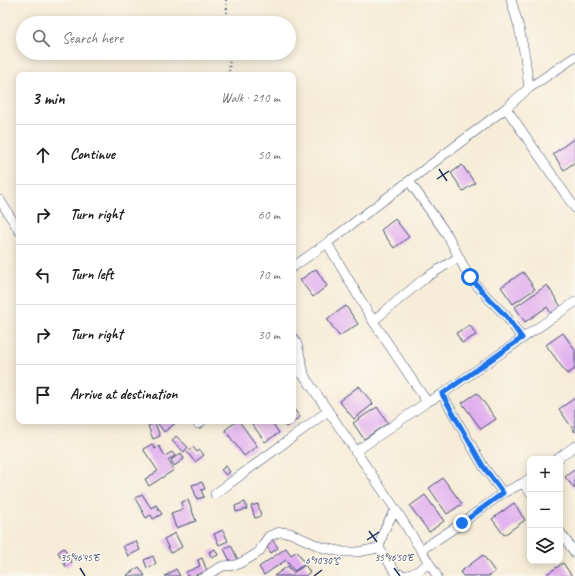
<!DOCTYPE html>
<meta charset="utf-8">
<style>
:root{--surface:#fff;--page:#f2f2f2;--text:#222;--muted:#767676;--line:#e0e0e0}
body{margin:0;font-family:Caveat,sans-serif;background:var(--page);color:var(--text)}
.controls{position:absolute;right:12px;bottom:12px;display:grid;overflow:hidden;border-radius:8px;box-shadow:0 2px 10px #0003}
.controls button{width:36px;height:36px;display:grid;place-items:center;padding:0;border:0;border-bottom:1px solid var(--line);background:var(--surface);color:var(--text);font:20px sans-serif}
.stop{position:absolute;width:12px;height:12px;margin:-9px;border:3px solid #1a73e8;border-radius:50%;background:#fff}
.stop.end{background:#1a73e8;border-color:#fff;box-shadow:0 1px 4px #0008}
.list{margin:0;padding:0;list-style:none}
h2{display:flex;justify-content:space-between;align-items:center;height:52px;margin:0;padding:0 16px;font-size:17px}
h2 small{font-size:13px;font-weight:400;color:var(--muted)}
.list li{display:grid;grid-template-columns:26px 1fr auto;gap:12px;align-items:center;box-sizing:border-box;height:60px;padding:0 16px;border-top:1px solid var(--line)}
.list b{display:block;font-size:15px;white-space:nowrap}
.list em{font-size:13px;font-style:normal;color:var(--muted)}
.icon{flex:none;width:22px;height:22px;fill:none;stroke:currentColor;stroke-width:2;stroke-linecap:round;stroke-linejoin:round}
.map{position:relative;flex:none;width:575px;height:576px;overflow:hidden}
.search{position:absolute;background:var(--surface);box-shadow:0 2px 10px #0003;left:16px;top:16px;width:280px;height:44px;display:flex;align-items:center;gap:10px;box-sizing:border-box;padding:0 14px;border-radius:22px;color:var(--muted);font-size:15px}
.panel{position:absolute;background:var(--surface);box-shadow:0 2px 10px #0003;left:16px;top:72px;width:280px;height:352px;border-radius:8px}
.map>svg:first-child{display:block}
.building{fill:#e1afef}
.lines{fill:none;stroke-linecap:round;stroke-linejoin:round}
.street-casing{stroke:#3c4b70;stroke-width:10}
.path{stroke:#3c4b70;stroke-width:2;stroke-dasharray:1 3;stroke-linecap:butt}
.street{stroke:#fff;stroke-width:9}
.route{stroke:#1a73e8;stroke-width:5}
.ticks{fill:none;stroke:#1b2f5e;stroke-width:1.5}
.ticks-label{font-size:10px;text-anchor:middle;fill:#1b2f5e;stroke:#fbf7ec;stroke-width:3.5;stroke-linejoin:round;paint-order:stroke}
</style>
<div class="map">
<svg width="575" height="576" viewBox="0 0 575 576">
<rect width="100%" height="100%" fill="#fbf7ec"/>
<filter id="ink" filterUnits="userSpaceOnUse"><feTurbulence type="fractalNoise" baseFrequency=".025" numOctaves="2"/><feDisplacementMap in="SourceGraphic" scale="8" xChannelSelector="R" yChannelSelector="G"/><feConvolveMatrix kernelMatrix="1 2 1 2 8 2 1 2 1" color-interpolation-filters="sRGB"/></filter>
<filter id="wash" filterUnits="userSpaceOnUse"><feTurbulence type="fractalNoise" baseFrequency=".012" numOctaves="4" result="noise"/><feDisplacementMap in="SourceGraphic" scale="16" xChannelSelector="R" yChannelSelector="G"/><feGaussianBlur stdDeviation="0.9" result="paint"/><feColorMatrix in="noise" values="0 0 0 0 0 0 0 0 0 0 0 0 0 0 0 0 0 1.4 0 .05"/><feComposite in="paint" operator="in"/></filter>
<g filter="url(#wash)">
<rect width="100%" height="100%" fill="#f6ecd7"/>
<g id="blocks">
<!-- building -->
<path class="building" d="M575,138V162L564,170L553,154Z
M462,165L475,183L463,191L451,173Z
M395,219L409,237L394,248L381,230Z
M316,269L327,286L313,297L300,280Z
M523,272L535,289L513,304L501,287Z
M547,285L561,307L551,313L547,307L525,322L515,307Z
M346,306L358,324L339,336L327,319Z
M470,325L476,335L462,343L456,333Z
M563,333L575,350V369L567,374L546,345Z
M359,386L373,404L354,419L339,401Z
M477,393L496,419L481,429L462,403Z
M575,398V432L559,409Z
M377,407L388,423L364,439L353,423Z
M293,408L300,417L286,427L282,421H293Z
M156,421H176L177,422L164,432Z
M237,421H239L257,446L244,456L225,430Z
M250,421H271L279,433L265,442Z
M155,423L160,436L153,439L148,426Z
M176,436L188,447L184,452L172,441Z
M152,444L155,449L159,446L165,456L172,452L175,456L168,460L174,470L149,486L145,479L158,471L143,449Z
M193,447L197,452L200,450L204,455L195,462L187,452Z
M181,453L184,459L174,466L171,460Z
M226,466L230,472L226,475L221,470Z
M575,469V489L565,477Z
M443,478L462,504L447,514L429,488Z
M202,482L205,489L201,490L204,497L197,499L192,485Z
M142,494L151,508L156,505L162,514L153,519L151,515L146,518L135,498Z
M425,495L444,521L429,532L410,506Z
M188,500L196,521L176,528L171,513L183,509L181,502Z
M245,502L247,509L236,512L235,506Z
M514,503L525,520L504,535L492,519Z
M258,504L261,516L255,518L251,506Z
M223,530L228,541L219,545L214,534Z
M175,533L182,547L171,553L164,539Z
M272,539L278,548L271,553L265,544Z
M136,541L140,550L128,556L123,546Z
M231,545L238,560L231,563L224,549Z
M64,548L72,563L66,567L58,552Z
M286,548L291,555L297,551L305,564L294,571L286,560L264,575L259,567Z
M215,549L218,555L212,558L209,552Z
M483,555L495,572L489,576H463L460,572Z
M153,556L156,564L147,568L144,560Z
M202,558L207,571L193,576H187L186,572L200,566L198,560Z
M563,563L572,576H549L547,574Z
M305,565L310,572L305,576H274L288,566L293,573Z
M139,567L145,576H128L127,575Z
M176,569L180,576H165Z"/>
</g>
</g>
<g filter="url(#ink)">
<use href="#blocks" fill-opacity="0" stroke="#3c4b70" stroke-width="1"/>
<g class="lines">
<defs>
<path id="street" d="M511,0L519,27L525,57L529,88
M506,108L575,208
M409,181L448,236L469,277L489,299L506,316L522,338
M0,200L19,231
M327,243L373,321L427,402
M293,267L327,243L409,181L506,108L529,88L575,57
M373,321L425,278L459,257
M293,337L297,344L305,377
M293,365L305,377L396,510L421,550L462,523L503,493L523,483L530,478
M198,424L202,421
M355,452L427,402L442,394
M557,459L575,446
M523,483L530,492
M503,493L483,466L442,394L575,302
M215,494L328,411
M560,532L575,553
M379,548L396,573L406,576
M421,550L437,576
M206,576L212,572L223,566L236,565L248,559L259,552L264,543L269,536L280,532L290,533L321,547L343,552H357L379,548C383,531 386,524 396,510
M406,576L418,571L429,563"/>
</defs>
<!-- street casing -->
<use href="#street" class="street-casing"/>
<!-- path -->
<path class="path" d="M226,0L228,23
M229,75L230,53"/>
<!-- street -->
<use href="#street" class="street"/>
</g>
</g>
<g class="lines" filter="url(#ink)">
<!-- route -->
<path class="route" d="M462,523L503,493L483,466L442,394L522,338L506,316L489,299L470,277"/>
</g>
<!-- ticks -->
<path class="ticks" d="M439,169L447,181M437,179L449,171M369,531L377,542M367,540L379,532M80,568L85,576M394,568L400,576M314,576L322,570"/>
<g class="ticks-label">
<text x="80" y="561">35°46'45"E</text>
<text x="394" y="561">35°46'50"E</text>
<text x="322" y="564">6°10'30"S</text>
</g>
</svg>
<div class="controls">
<button>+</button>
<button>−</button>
<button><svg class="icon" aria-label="layers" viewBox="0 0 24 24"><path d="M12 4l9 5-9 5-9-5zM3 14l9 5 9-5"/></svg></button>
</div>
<div class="stop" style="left:470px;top:277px"></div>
<div class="stop end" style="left:462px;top:523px"></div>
<div class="search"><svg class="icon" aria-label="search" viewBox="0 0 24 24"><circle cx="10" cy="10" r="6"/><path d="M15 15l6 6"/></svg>Search here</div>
<section class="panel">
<h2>3 min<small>Walk · 210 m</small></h2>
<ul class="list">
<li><svg class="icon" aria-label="ahead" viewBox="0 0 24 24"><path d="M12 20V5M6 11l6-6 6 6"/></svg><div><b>Continue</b></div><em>50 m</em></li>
<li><svg class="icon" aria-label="right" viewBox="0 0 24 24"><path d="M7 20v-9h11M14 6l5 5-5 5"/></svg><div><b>Turn right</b></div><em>60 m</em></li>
<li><svg class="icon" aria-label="left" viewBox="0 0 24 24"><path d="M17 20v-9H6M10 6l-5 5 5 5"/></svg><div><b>Turn left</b></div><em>70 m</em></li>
<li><svg class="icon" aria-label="right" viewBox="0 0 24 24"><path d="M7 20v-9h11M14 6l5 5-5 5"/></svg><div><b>Turn right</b></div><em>30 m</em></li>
<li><svg class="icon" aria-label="arrive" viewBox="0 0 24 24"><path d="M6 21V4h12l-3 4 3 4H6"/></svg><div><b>Arrive at destination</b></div></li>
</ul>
</section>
</div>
